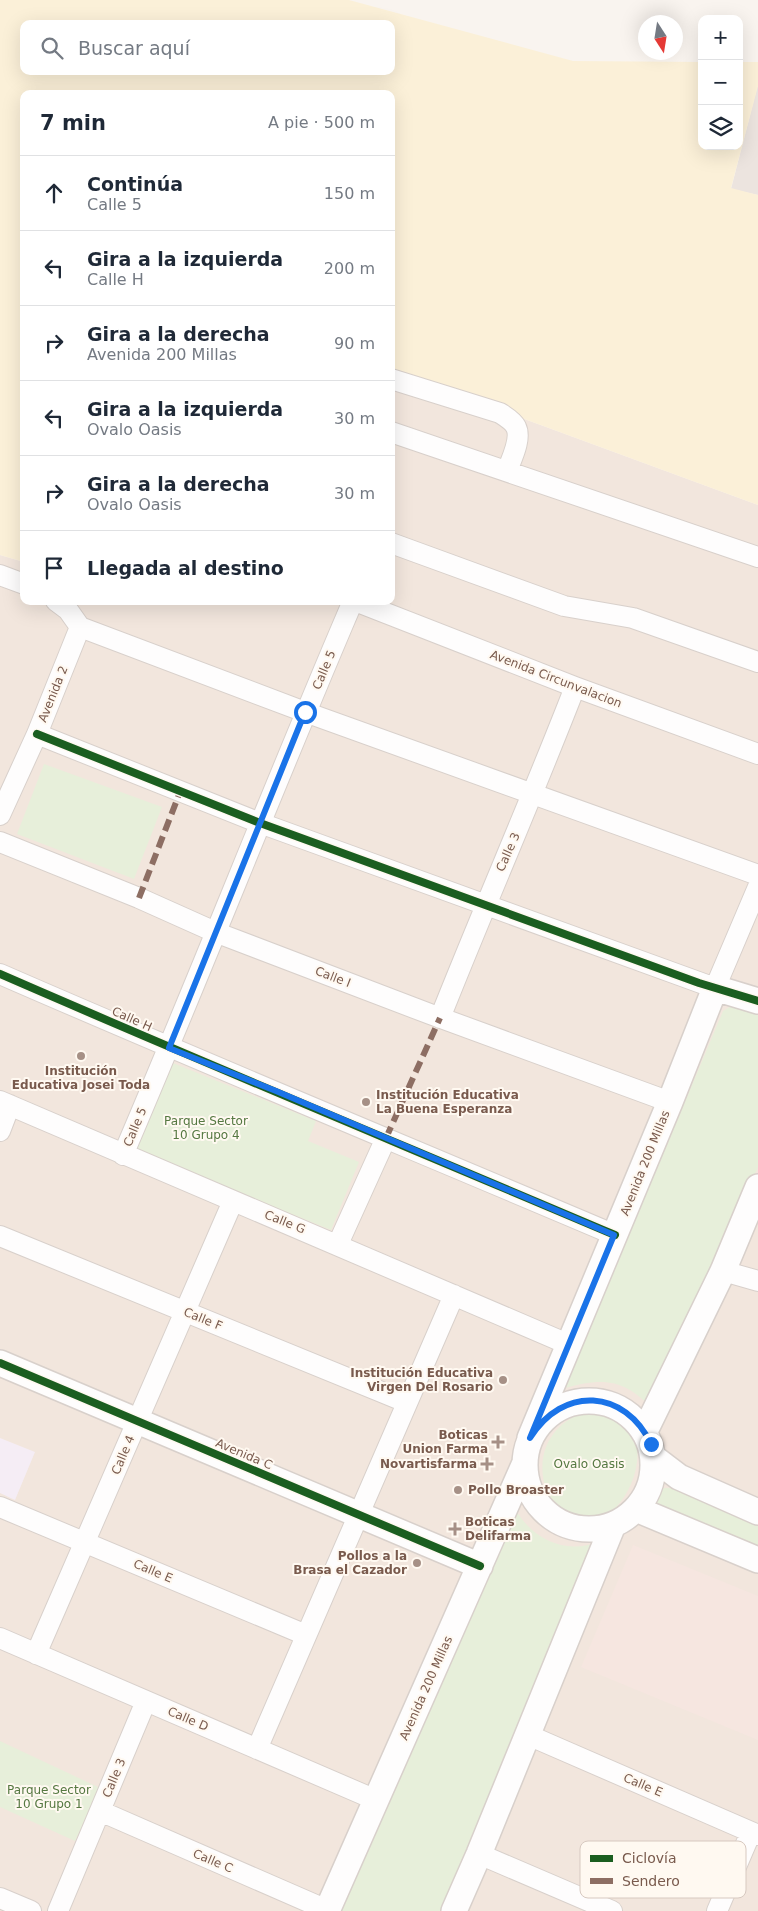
<!DOCTYPE html>
<html lang="es">
<meta charset="utf-8">
<style>
:root{--surface:#fff;--page:#f2f2f3;--text:#1f2937;--muted:#747a83;--line:#e0e1e3}
body{margin:0;font-family:"DejaVu Sans",sans-serif;background:var(--page);color:var(--text)}
.controls{position:absolute;right:15px;top:15px;display:grid;overflow:hidden;border-radius:10px;box-shadow:0 5px 20px #0002}
.controls button{width:45px;height:45px;display:grid;place-items:center;padding:0;border:0;border-bottom:1px solid var(--line);background:var(--surface);color:var(--text);font:25px sans-serif}
.compass{position:absolute;left:638px;top:15px;width:45px;height:45px;border-radius:50%;background:var(--surface);box-shadow:0 5px 20px #0002;rotate:168deg}
.stop{position:absolute;width:15px;height:15px;margin:-11px;border:4px solid #1a73e8;border-radius:50%;background:#fff}
.stop.end{background:#1a73e8;border-color:#fff;box-shadow:0 1px 5px #0008}
.list{margin:0;padding:0;list-style:none}
h2{display:flex;justify-content:space-between;align-items:center;height:65px;margin:0;padding:0 20px;font-size:21px}
h2 small{font-size:16px;font-weight:400;color:var(--muted)}
.list li{display:grid;grid-template-columns:32px 1fr auto;gap:15px;align-items:center;box-sizing:border-box;height:75px;padding:0 20px;border-top:1px solid var(--line)}
.list b{display:block;font-size:19px;white-space:nowrap}
.list p{margin:0;font-size:16px;white-space:nowrap;color:var(--muted)}
.list em{font-size:16px;font-style:normal;color:var(--muted)}
.icon{flex:none;width:28px;height:28px;fill:none;stroke:currentColor;stroke-width:2;stroke-linecap:round;stroke-linejoin:round}
.map{position:relative;flex:none;width:758px;height:1911px;overflow:hidden}
.search{position:absolute;background:var(--surface);box-shadow:0 5px 20px #0002;left:20px;top:20px;width:375px;height:55px;display:flex;align-items:center;gap:12px;box-sizing:border-box;padding:0 18px;border-radius:10px;color:var(--muted);font-size:19px}
.panel{position:absolute;background:var(--surface);box-shadow:0 5px 20px #0002;left:20px;top:90px;width:375px;height:515px;border-radius:10px}
.map>svg:first-child{display:block}
.residential{fill:#f2e6dd}
.commercial{fill:#f6e6e0}
.industrial{fill:#ece4df}
.education{fill:#f5edf5}
.green{fill:#e7efda}
.sand{fill:#fbf0d8;fill-rule:evenodd}
.lines{fill:none;stroke-linecap:round;stroke-linejoin:round}
.minor-casing{stroke:#d8d0cb;stroke-width:22}
.tertiary-casing{stroke:#d8d0cb;stroke-width:28}
.minor{stroke:#fefdfd;stroke-width:20}
.tertiary{stroke:#fefdfd;stroke-width:25}
.quiet{stroke:#8d6e63;stroke-width:6;stroke-dasharray:12 6;stroke-linecap:butt}
.cycleway-casing{stroke:#fff9f1;stroke-width:11}
.cycleway{stroke:#1b5e20;stroke-width:8}
.route{stroke:#1a73e8;stroke-width:6}
.poi-dot{fill:#a69086;stroke:#fff9f1;stroke-width:2}
.labels{text-anchor:middle;dominant-baseline:central;stroke-width:4;stroke-linejoin:round;paint-order:stroke}
.street-label{font-size:12px;fill:#795a4d;stroke:#fff9f1}
.poi-label{font-size:12px;font-weight:bold;fill:#795a4d;stroke:#fff9f1;text-anchor:end}
.park-label{font-size:12px;fill:#557841;stroke:#fff9f1}
.key{fill:#fff9f1;stroke:#d7c9c0;stroke-width:1}
.key-label{font-size:14px;fill:#795a4d}
</style>
<div class="map">
<svg width="758" height="1911" viewBox="0 0 758 1911">
<rect width="100%" height="100%" fill="#f9f4ef"/>
<!-- residential -->
<path class="residential" d="M391,370L758,505V1911H0V555L24,562V601H391Z"/>
<!-- commercial -->
<path class="commercial" d="M633,1545L758,1596V1740L581,1667Z"/>
<!-- industrial -->
<path class="industrial" d="M758,84V195L731,189Z"/>
<!-- education -->
<path class="education" d="M0,1438L35,1452L15,1500L0,1493Z"/>
<!-- green -->
<path class="green" d="M44,764L162,807L134,879L17,834Z
M733,1005L758,1009V1167L654,1411C626,1379 604,1377 565,1388L723,1011Z
M168,1061L316,1121L308,1141L359,1162L331,1230L132,1149Z
M596,1409C680,1417 620,1558 561,1515C552,1509 549,1500 546,1490C533,1449 556,1417 596,1409Z
M664,1488H670L758,1524V1552L657,1505V1497Z
M517,1512C535,1541 568,1555 600,1541L441,1911H339Z
M0,1741L100,1788L75,1841L0,1807Z"/>
<!-- sand -->
<path class="sand" d="M0,0H349L573,61L702,62V146H739V62H758V86L731,188L758,195V505L391,370V94H24V562L0,555ZM24,24H391V71H24Z"/>
<g class="lines">
<defs>
<path id="minor" d="M391,379L500,413C506,417 513,421 516,427C522,439 511,460 507,471
M391,432L758,557
M391,543L564,606L633,618L758,662
M0,575L24,584
M56,601L68,610L80,627L305,712L758,875
M355,601L575,687L758,754
M37,734L260,823L715,988L758,887
M0,815L37,734L80,627
M0,842L139,898L215,932L430,1014L670,1102
M0,974C204,1063 410,1148 615,1235
M440,1018C484,907 532,798 575,687
M0,1101C190,1182 380,1263 570,1345
M0,1131L10,1105
M123,1155C202,971 274,785 353,601
M0,1236L406,1402
M338,1244L386,1138
M723,1271L758,1281
M0,1507L306,1635
M0,1638L376,1800
M36,1654L233,1201
M528,1735L758,1835
M257,1749L454,1295
M100,1811L327,1910
M479,1854L612,1911
M0,1898L31,1911
M58,1911L146,1701
M717,1911L751,1832"/>
<path id="tertiary" d="M0,1363L480,1566
M525 1465a64 64 0 1 1 128 0a64 64 0 1 1-128 0Z
M645,1431L723,1271L758,1187
M530,1438L670,1102L715,988L758,1001
M654,1458L679,1477L758,1512
M636,1509L758,1560
M327,1911L524,1465
M454,1911L479,1854L613,1525"/>
</defs>
<!-- minor casing -->
<use href="#minor" class="minor-casing"/>
<!-- tertiary casing -->
<use href="#tertiary" class="tertiary-casing"/>
<!-- minor -->
<use href="#minor" class="minor"/>
<!-- tertiary -->
<use href="#tertiary" class="tertiary"/>
<!-- quiet -->
<path class="quiet" d="M139,898L180,792
M386,1138L440,1018"/>
<defs>
<path id="cycleway" d="M37,734L260,823L699,983L758,1001
M0,974C204,1063 410,1148 615,1235
M0,1363L480,1566"/>
</defs>
<!-- cycleway casing -->
<use href="#cycleway" class="cycleway-casing"/>
<!-- cycleway -->
<use href="#cycleway" class="cycleway"/>
</g>
<g class="lines">
<!-- route -->
<path class="route" d="M305,712L169,1048L276,1091L614,1235L530,1438C563,1385 625,1389 651,1444"/>
</g>
<!-- markers -->
<g class="poi-dot">
<circle cx="81" cy="1056" r="5"/>
<circle cx="366" cy="1102" r="5"/>
<circle cx="503" cy="1380" r="5"/>
<path d="M495.5 1434.5h5v5h5v5h-5v5h-5v-5h-5v-5h5z"/>
<path d="M484.5 1456.5h5v5h5v5h-5v5h-5v-5h-5v-5h5z"/>
<circle cx="458" cy="1490" r="5"/>
<path d="M452.5 1521.5h5v5h5v5h-5v5h-5v-5h-5v-5h5z"/>
<circle cx="417" cy="1563" r="5"/>
</g>
<g class="labels">
<!-- street labels -->
<g class="street-label">
<text transform="translate(324 670) rotate(-67)">Calle 5</text>
<text transform="translate(556 679) rotate(21)">Avenida Circunvalacion</text>
<text transform="translate(53 694) rotate(-68)">Avenida 2</text>
<text transform="translate(508 852) rotate(-66)">Calle 3</text>
<text transform="translate(333 977) rotate(21)">Calle I</text>
<text transform="translate(132 1019) rotate(24)">Calle H</text>
<text transform="translate(135 1127) rotate(-67)">Calle 5</text>
<text transform="translate(645 1163) rotate(-68)">Avenida 200 Millas</text>
<text transform="translate(285 1222) rotate(22)">Calle G</text>
<text transform="translate(203 1319) rotate(22)">Calle F</text>
<text transform="translate(244 1454) rotate(23)">Avenida C</text>
<text transform="translate(123 1455) rotate(-67)">Calle 4</text>
<text transform="translate(153 1571) rotate(23)">Calle E</text>
<text transform="translate(426 1688) rotate(-66)">Avenida 200 Millas</text>
<text transform="translate(188 1719) rotate(23)">Calle D</text>
<text transform="translate(114 1778) rotate(-67)">Calle 3</text>
<text transform="translate(643 1785) rotate(23)">Calle E</text>
<text transform="translate(213 1861) rotate(23)">Calle C</text>
</g>
<!-- poi labels -->
<g class="poi-label">
<text x="81" y="1071" text-anchor="middle">Institución<tspan x="81" dy="14">Educativa Josei Toda</tspan></text>
<text x="376" y="1095" text-anchor="start">Institución Educativa<tspan x="376" dy="14">La Buena Esperanza</tspan></text>
<text x="493" y="1373">Institución Educativa<tspan x="493" dy="14">Virgen Del Rosario</tspan></text>
<text x="488" y="1435">Boticas<tspan x="488" dy="14">Union Farma</tspan></text>
<text x="477" y="1464">Novartisfarma</text>
<text x="468" y="1490" text-anchor="start">Pollo Broaster</text>
<text x="465" y="1522" text-anchor="start">Boticas<tspan x="465" dy="14">Delifarma</tspan></text>
<text x="407" y="1556">Pollos a la<tspan x="407" dy="14">Brasa el Cazador</tspan></text>
</g>
<!-- park labels -->
<g class="park-label">
<text x="206" y="1121">Parque Sector<tspan x="206" dy="14">10 Grupo 4</tspan></text>
<text x="589" y="1464">Ovalo Oasis</text>
<text x="49" y="1790">Parque Sector<tspan x="49" dy="14">10 Grupo 1</tspan></text>
</g>
</g>
<!-- legend -->
<rect x="580" y="1841" width="166" height="57" rx="8" class="key"/>
<rect x="590" y="1855" width="23" height="7" fill="#1b5e20"/>
<rect x="590" y="1878" width="23" height="6" fill="#8d6e63"/>
<g class="key-label">
<text x="622" y="1863">Ciclovía</text>
<text x="622" y="1886">Sendero</text>
</g>
</svg>
<div class="controls">
<button>+</button>
<button>−</button>
<button><svg class="icon" aria-label="layers" viewBox="0 0 24 24"><path d="M12 4l9 5-9 5-9-5zM3 14l9 5 9-5"/></svg></button>
</div>
<svg class="compass" viewBox="-18 -18 36 36"><path d="M0-13l5 13h-10z" fill="#e53935"/><path d="M0 13l5-13h-10z" fill="#747a83"/></svg>
<div class="stop" style="left:305px;top:712px"></div>
<div class="stop end" style="left:651px;top:1444px"></div>
<div class="search"><svg class="icon" aria-label="search" viewBox="0 0 24 24"><circle cx="10" cy="10" r="6"/><path d="M15 15l6 6"/></svg>Buscar aquí</div>
<section class="panel">
<h2>7 min<small>A pie · 500 m</small></h2>
<ul class="list">
<li><svg class="icon" aria-label="ahead" viewBox="0 0 24 24"><path d="M12 20V5M6 11l6-6 6 6"/></svg><div><b>Continúa</b><p>Calle 5</p></div><em>150 m</em></li>
<li><svg class="icon" aria-label="left" viewBox="0 0 24 24"><path d="M17 20v-9H6M10 6l-5 5 5 5"/></svg><div><b>Gira a la izquierda</b><p>Calle H</p></div><em>200 m</em></li>
<li><svg class="icon" aria-label="right" viewBox="0 0 24 24"><path d="M7 20v-9h11M14 6l5 5-5 5"/></svg><div><b>Gira a la derecha</b><p>Avenida 200 Millas</p></div><em>90 m</em></li>
<li><svg class="icon" aria-label="left" viewBox="0 0 24 24"><path d="M17 20v-9H6M10 6l-5 5 5 5"/></svg><div><b>Gira a la izquierda</b><p>Ovalo Oasis</p></div><em>30 m</em></li>
<li><svg class="icon" aria-label="right" viewBox="0 0 24 24"><path d="M7 20v-9h11M14 6l5 5-5 5"/></svg><div><b>Gira a la derecha</b><p>Ovalo Oasis</p></div><em>30 m</em></li>
<li><svg class="icon" aria-label="arrive" viewBox="0 0 24 24"><path d="M6 21V4h12l-3 4 3 4H6"/></svg><div><b>Llegada al destino</b></div></li>
</ul>
</section>
</div>
